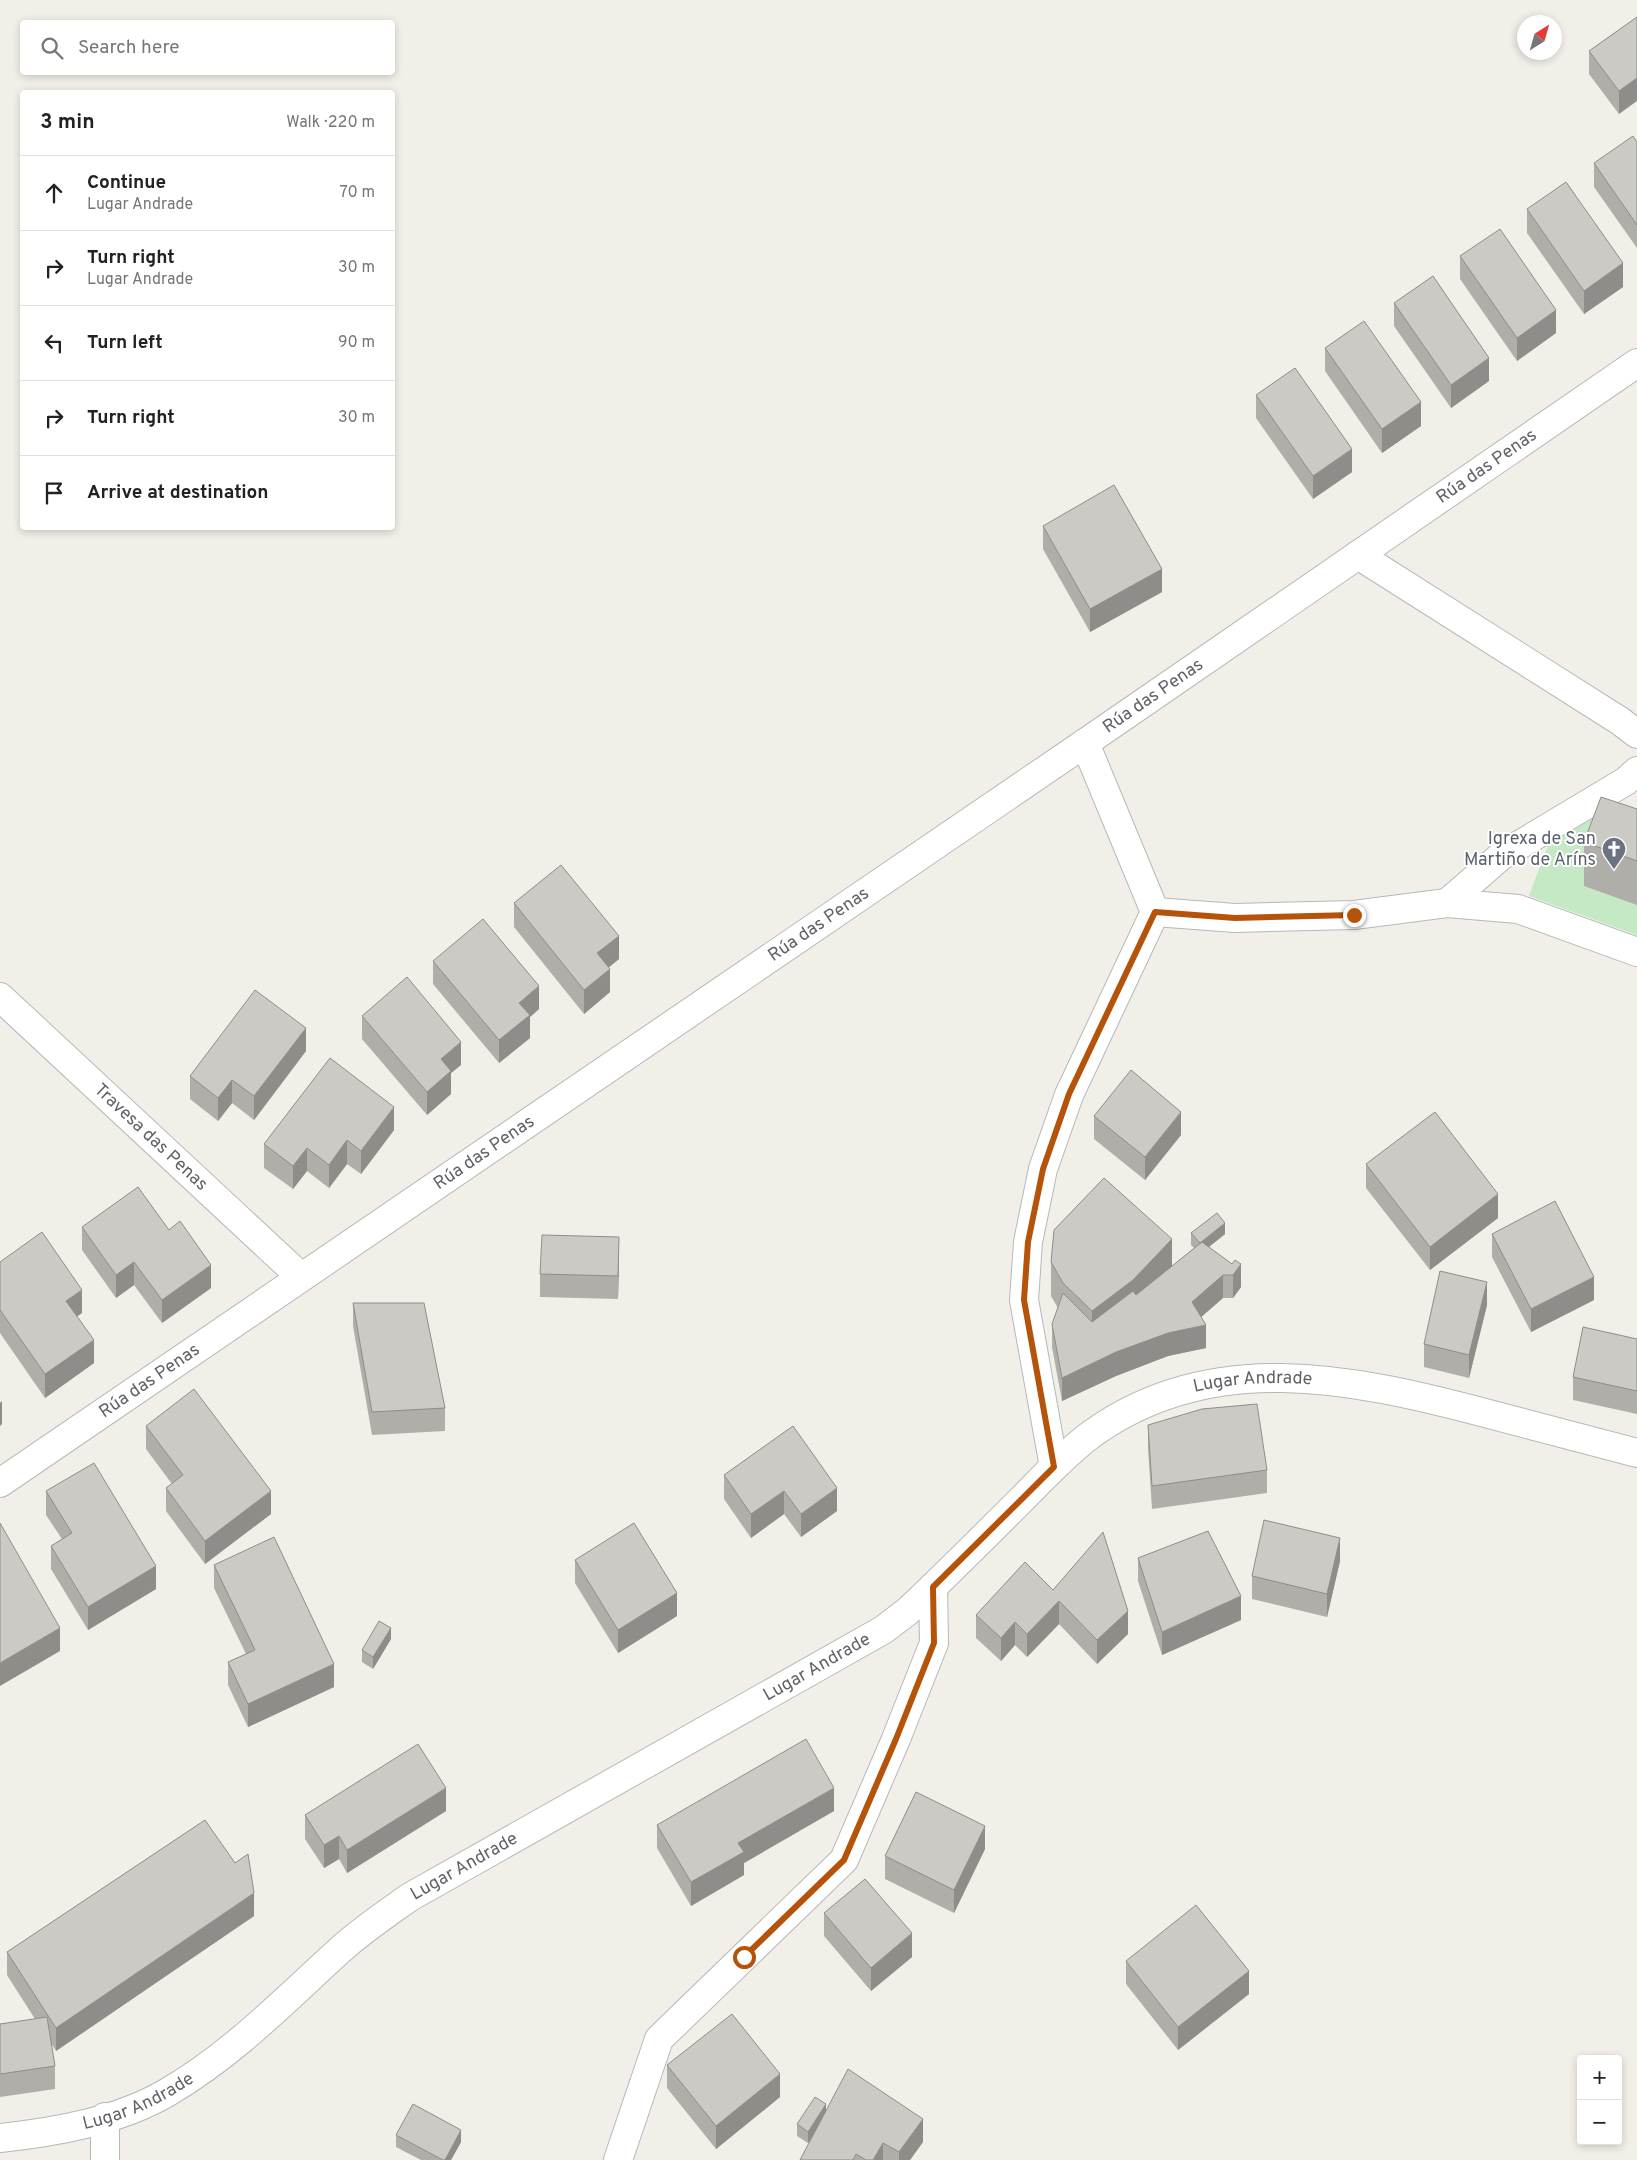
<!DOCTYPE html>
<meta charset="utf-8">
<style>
:root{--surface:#fff;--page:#f2f2f2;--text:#222;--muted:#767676;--line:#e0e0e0}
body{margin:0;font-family:Overpass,sans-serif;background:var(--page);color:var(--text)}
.controls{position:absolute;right:15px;bottom:15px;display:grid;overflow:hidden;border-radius:5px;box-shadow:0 2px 8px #0003}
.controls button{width:45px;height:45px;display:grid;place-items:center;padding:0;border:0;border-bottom:1px solid var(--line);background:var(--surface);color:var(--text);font:25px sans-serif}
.compass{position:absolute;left:1517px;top:15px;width:45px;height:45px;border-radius:50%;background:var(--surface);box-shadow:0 2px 8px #0003;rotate:37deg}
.stop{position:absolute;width:15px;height:15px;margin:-11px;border:4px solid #b45309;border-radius:50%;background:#fff}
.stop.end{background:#b45309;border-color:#fff;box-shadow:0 1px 5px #0008}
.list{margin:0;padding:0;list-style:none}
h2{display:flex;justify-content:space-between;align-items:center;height:65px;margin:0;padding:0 20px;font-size:21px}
h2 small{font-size:16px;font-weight:400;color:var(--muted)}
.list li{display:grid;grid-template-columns:32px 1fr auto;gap:15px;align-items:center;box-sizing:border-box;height:75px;padding:0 20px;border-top:1px solid var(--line)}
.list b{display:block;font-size:19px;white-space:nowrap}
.list p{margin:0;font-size:16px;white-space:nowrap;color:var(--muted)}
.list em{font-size:16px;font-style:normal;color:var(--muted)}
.icon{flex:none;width:28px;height:28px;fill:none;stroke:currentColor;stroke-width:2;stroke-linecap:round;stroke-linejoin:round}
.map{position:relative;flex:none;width:1637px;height:2160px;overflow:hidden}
.search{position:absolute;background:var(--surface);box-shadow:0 2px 8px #0003;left:20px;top:20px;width:375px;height:55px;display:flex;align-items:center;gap:12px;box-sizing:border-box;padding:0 18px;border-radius:5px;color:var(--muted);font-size:19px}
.panel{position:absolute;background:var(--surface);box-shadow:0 2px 8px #0003;left:20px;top:90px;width:375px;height:440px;border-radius:5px}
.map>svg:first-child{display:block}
.green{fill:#c5e8c5}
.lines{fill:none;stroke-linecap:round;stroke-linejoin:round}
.minor-casing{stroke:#b5b8bc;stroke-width:30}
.minor{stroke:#fff;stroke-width:28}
.wall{fill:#afaea9}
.shaded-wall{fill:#8f8d8a}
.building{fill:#cccac5;stroke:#8f8d8a}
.route{stroke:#b45309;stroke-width:6}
.labels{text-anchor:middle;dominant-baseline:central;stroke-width:4;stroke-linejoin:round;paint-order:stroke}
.street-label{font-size:18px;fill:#5f6368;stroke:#fff}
.worship-label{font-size:18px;fill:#5b616d;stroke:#fff;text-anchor:end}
</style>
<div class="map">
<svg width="1637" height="2160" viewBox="0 0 1637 2160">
<rect width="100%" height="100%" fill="#f1efe8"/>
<!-- green -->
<path class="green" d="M1612,801L1637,810V935L1529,896L1548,845L1556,834Z"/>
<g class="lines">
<defs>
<g id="minor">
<path d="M1358,555L1620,721L1637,734"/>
<path d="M1447,903L1501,856L1626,781L1637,771"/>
<path d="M1155,912L1235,918L1354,915L1447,903L1518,909L1637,952"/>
<path id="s1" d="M0,997L301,1277"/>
<path d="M1054,1467L1024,1300L1028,1242L1043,1169L1069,1095L1155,912L1085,743"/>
<path id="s2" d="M0,1483L1085,743L1637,363"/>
<path id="s3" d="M0,2138C56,2132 119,2121 168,2092C233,2054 285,2000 340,1950C362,1930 386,1914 410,1897L883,1630L908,1611C946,1575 983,1538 1020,1501C1042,1479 1064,1455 1089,1436C1209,1347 1352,1378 1485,1413C1536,1426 1586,1440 1637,1453"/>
<path d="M105,2160V2117"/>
<path d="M618,2160L659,2039L844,1860L896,1739L934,1643L933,1587"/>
</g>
</defs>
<!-- minor casing -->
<use href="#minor" class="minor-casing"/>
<!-- minor -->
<use href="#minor" class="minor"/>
</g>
<!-- wall -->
<path class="wall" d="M1637,17L1619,114L1589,74V51Z
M1637,142V248L1594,187V163Z
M1527,209L1623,287L1584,314L1527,233Z
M1460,256L1556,333L1517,361L1460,279Z
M1394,303L1489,381L1451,408L1394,326Z
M1325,348L1421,426L1382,453L1325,371Z
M1256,395L1352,472L1313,499L1256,418Z
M1043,526L1162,592L1090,632L1043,549Z
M1637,809V905L1584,886V842Z
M514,903L619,959L609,967L610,992L584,1014L514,927Z
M433,961L539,1009L530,1017V1038L499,1063L433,984Z
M362,1016L461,1065L451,1073V1094L427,1115L362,1039Z
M306,1051L254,1120L232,1103L218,1121L190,1099V1076Z
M1094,1116L1181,1135L1145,1180L1094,1139Z
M394,1130L361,1174L347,1164L329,1188L307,1171L293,1189L264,1168V1144Z
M1366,1164L1498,1218L1430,1270L1366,1188Z
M82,1227L211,1288L162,1323L134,1285L116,1298L82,1250Z
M1191,1233L1225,1234L1209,1247L1232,1264L1241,1287L1233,1298H1223L1201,1317L1206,1348L1168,1356L1116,1376L1062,1401L1052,1347V1324L1058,1308L1051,1296V1262L1172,1266L1194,1248L1191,1245Z
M1492,1234L1594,1300L1531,1332L1492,1257Z
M619,1260L618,1299L540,1297V1274Z
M0,1262L82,1313L77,1316L94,1363L45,1398L0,1333Z
M353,1303L445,1408V1431L372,1435L353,1326Z
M1487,1305L1469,1378L1424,1367V1344Z
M1637,1339V1414L1573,1400V1377Z
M1148,1425L1267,1470V1493L1152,1509L1148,1448Z
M146,1426L271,1514L205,1564L166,1511V1488L172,1484L146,1449Z
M793,1426L837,1511L801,1537L784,1514L751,1538L724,1499V1475Z
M46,1491L156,1589L88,1630L51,1569V1546L62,1539L46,1515Z
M1138,1558L1241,1620L1162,1655L1138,1581Z
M575,1560L677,1616L618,1653L575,1583Z
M1340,1561L1327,1617L1252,1599V1576Z
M214,1565L334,1687L248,1727L228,1685V1662L246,1654L214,1588Z
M1053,1590L1128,1634L1097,1664L1059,1624L1027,1657L1015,1645L1001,1661L976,1638V1615Z
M391,1639L373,1669L362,1662V1650Z
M446,1811L347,1873L339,1859L324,1868L305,1839V1815Z
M834,1811L744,1863V1875L691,1906L657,1848V1825Z
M985,1849L954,1913L885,1879V1856Z
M824,1913L912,1957L871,1991L824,1936Z
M254,1916L56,2051L51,2043L55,2066V2089L0,2097V2024L35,2019L7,1975V1952Z
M1126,1961L1249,1994L1178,2050L1126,1984Z
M667,2065L780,2097L716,2149L667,2088Z
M826,2111L923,2142L910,2160H800L812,2138L808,2143L797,2136V2124Z
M396,2135L461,2142L451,2160H421L396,2147Z"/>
<!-- shaded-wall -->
<path class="shaded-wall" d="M1637,78V101L1619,114V91Z
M1623,263V287L1584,314V291Z
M1556,310V333L1517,361V338Z
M1489,358V381L1451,408V385Z
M1421,402V426L1382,453V429Z
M1352,449V472L1313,499V476Z
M1162,569V592L1090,632V609Z
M619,936V959L597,977V953Z
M610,969V992L584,1014V990Z
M539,986V1009L530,1017V1038L499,1063V1040L519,1003Z
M306,1028V1051L254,1120V1096Z
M461,1042V1065L451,1073V1094L427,1115V1092L441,1059Z
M232,1080V1103L218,1121V1098Z
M394,1107V1130L361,1174V1151Z
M1181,1112V1135L1145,1180V1157Z
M347,1140V1164L329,1188V1165Z
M307,1148V1171L293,1189V1166Z
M1498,1194V1218L1430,1270V1247Z
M1225,1223V1234L1200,1254V1243Z
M619,1237V1260L618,1299V1276Z
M1172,1239V1273L1092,1345V1311Z
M134,1262V1285L116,1298V1275Z
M1241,1264V1287L1233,1298V1275Z
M211,1265V1288L162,1323V1300Z
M1223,1275V1298L1192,1325V1302Z
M1594,1277V1300L1531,1332V1309Z
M1487,1282V1305L1469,1378V1355Z
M82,1290V1313L66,1324V1301Z
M1206,1325V1348L1168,1356L1116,1376L1062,1401V1378L1116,1352L1168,1333Z
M94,1340V1363L45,1398V1374Z
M2,1401V1424L0,1426V1403Z
M837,1488V1511L801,1537V1514Z
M271,1491V1514L205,1564V1541Z
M784,1491V1514L751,1538V1514Z
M1340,1538V1561L1327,1617V1594Z
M156,1566V1589L88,1630V1607Z
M677,1593V1616L618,1653V1630Z
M1241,1596V1620L1162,1655V1632Z
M1059,1601V1624L1027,1657V1634Z
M1128,1611V1634L1097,1664V1640Z
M1015,1622V1645L1001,1661V1638Z
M60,1628V1651L0,1686V1663Z
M391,1628V1639L373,1669V1657Z
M334,1664V1687L248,1727V1704Z
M446,1788V1811L347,1873V1850Z
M834,1788V1811L744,1863V1875L691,1906V1882L738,1843Z
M985,1826V1849L954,1913V1890Z
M339,1836V1859L324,1868V1845Z
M254,1893V1916L56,2051V2028Z
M912,1933V1957L871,1991V1968Z
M1249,1971V1994L1178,2050V2027Z
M780,2074V2097L716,2149V2126Z
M826,2104V2116L808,2143V2132Z
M923,2119V2142L910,2160H899V2152Z
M461,2130V2142L451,2160H445Z
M883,2143V2160H873Z"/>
<!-- building -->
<path class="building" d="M1637,17V78L1619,91L1589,51Z
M1633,136L1637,142V225L1594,163Z
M1566,182L1623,263L1584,291L1527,209Z
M1500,229L1556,310L1517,338L1460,256Z
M1433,276L1489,358L1451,385L1394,303Z
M1364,321L1421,402L1382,429L1325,348Z
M1295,368L1352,449L1313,476L1256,395Z
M1114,485L1162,569L1090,609L1043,526Z
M1601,797L1637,809V861L1584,842Z
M561,865L619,936L597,953L610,969L584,990L514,903Z
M483,919L539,986L519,1003L530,1015L499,1040L433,961Z
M407,977L461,1042L441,1059L451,1071L427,1092L362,1016Z
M255,990L306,1028L254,1096L232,1080L218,1098L190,1076Z
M330,1058L394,1107L361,1151L347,1140L329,1165L307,1148L293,1166L264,1144Z
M1131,1070L1181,1112L1145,1157L1094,1116Z
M1435,1112L1498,1194L1430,1247L1366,1164Z
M1104,1178L1172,1239L1133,1280L1092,1311L1063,1283L1051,1262L1054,1230Z
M138,1187L169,1230L180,1221L211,1265L162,1300L134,1262L116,1275L82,1227Z
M1555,1201L1594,1277L1531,1309L1492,1234Z
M1217,1213L1225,1223L1200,1243L1191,1233Z
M42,1232L82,1290L66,1301L94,1340L45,1374L0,1310V1262Z
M542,1235L619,1237L618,1276L540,1274Z
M1202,1242L1232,1264L1235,1260L1241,1264L1233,1275H1223L1192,1302L1206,1325L1168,1333L1116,1352L1062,1378L1052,1324L1063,1293L1092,1322L1133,1291L1136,1295Z
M1440,1271L1487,1282L1469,1355L1424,1344Z
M353,1303H424L445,1408L372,1412Z
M1583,1327L1637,1339V1391L1573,1377Z
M194,1389L271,1491L205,1541L166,1488L183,1475L146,1426Z
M1257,1404L1267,1470L1152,1486L1148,1425L1202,1409Z
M793,1426L837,1488L801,1514L784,1491L751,1514L724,1475Z
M94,1463L156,1566L88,1607L51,1546L72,1533L46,1491Z
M1264,1520L1340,1538L1327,1594L1252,1576Z
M0,1523L60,1628L0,1663Z
M634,1523L677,1593L618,1630L575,1560Z
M1208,1531L1241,1596L1162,1632L1138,1558Z
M1103,1532L1128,1611L1097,1640L1059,1601L1027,1634L1015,1622L1001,1638L976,1615L1025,1562L1053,1590Z
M274,1537L334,1664L248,1704L228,1662L255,1650L214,1565Z
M379,1621L391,1628L373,1657L362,1650Z
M806,1739L834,1788L738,1843L744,1852L691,1882L657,1825Z
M418,1744L446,1788L347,1850L339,1836L324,1845L305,1815Z
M916,1792L985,1826L954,1890L885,1856Z
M205,1820L235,1863L248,1854L254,1893L56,2028L7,1952Z
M865,1879L912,1933L871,1968L824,1913Z
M1196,1905L1249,1971L1178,2027L1126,1961Z
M732,2014L780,2074L716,2126L667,2065Z
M47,2017L55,2066L0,2074V2024Z
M848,2069L923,2119L899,2152L883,2143L873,2160H866L856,2154L853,2160H800Z
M815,2097L826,2104L808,2132L797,2124Z
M413,2104L461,2130L445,2160H443L396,2135Z"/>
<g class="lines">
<!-- route -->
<path class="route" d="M744,1957L844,1860L896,1739L934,1643L933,1587L1054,1467L1024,1300L1028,1242L1043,1169L1069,1094L1155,912L1235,918L1354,915"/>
</g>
<!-- icons -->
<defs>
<symbol id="church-pin" viewBox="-11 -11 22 30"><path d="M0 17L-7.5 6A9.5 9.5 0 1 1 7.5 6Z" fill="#6b7280" stroke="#fff"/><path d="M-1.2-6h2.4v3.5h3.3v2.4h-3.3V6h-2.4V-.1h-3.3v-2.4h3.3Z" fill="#fff"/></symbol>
</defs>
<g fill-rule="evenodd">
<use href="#church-pin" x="1600" y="835" width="28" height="38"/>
</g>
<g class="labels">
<!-- street labels -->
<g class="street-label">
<text stroke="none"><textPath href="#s2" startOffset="1801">Rúa das Penas</textPath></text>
<text stroke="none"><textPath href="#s2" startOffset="1396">Rúa das Penas</textPath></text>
<text stroke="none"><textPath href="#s2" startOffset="991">Rúa das Penas</textPath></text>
<text stroke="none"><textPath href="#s1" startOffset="206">Travesa das Penas</textPath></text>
<text stroke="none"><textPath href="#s2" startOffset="586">Rúa das Penas</textPath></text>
<text stroke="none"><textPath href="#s2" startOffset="181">Rúa das Penas</textPath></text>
<text stroke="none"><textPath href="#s3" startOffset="1489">Lugar Andrade</textPath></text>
<text stroke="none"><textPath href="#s3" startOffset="954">Lugar Andrade</textPath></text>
<text stroke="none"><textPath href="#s3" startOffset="549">Lugar Andrade</textPath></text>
<text stroke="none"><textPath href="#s3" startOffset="144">Lugar Andrade</textPath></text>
</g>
<!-- worship labels -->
<g class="worship-label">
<text x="1596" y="839">Igrexa de San<tspan x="1596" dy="21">Martiño de Aríns</tspan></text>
</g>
</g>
</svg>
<div class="controls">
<button>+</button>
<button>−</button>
</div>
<svg class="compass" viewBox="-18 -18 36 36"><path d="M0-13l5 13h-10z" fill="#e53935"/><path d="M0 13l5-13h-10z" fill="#767676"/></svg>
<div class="stop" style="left:744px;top:1957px"></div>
<div class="stop end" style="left:1354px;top:915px"></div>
<div class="search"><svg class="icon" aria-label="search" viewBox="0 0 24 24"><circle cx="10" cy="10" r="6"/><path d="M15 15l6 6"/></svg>Search here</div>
<section class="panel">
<h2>3 min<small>Walk · 220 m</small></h2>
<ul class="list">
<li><svg class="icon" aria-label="ahead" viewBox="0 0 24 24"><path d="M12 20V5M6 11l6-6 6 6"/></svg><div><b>Continue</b><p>Lugar Andrade</p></div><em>70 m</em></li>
<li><svg class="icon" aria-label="right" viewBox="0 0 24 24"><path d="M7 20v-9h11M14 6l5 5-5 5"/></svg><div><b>Turn right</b><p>Lugar Andrade</p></div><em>30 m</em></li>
<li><svg class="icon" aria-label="left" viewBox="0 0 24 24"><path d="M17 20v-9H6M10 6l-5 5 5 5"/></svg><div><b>Turn left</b></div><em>90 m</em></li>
<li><svg class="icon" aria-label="right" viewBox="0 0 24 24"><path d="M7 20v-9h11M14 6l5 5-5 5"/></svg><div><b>Turn right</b></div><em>30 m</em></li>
<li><svg class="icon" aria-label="arrive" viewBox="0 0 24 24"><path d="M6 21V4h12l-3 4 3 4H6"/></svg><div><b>Arrive at destination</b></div></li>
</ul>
</section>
</div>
